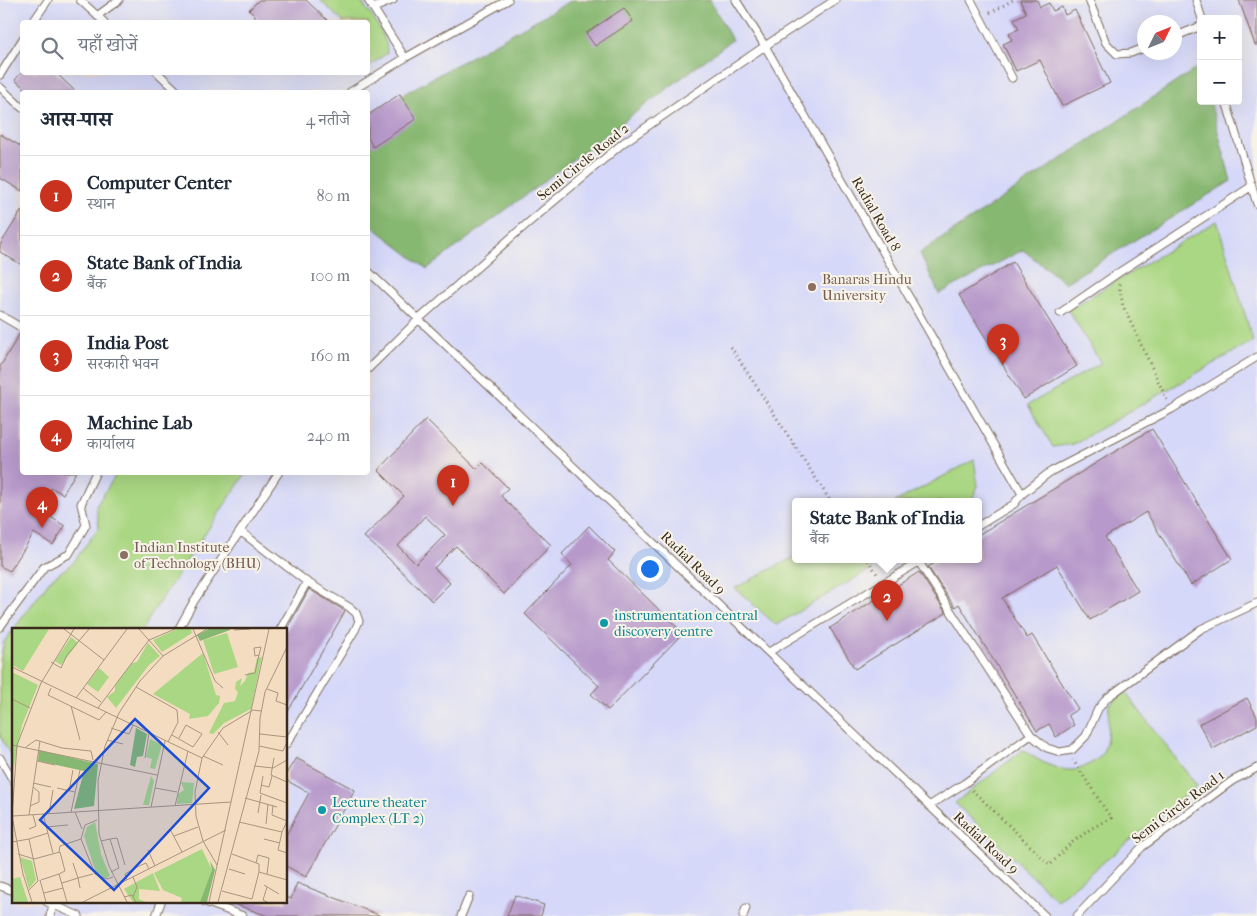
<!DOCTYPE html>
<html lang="hi">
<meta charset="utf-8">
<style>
:root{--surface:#fff;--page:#f6f6f7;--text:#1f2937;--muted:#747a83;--line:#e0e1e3;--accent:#c8321e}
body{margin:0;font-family:"IM FELL French Canon","Noto Serif Devanagari",serif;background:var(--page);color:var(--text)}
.controls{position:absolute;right:15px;top:15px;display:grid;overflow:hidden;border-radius:5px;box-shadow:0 5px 20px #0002}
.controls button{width:45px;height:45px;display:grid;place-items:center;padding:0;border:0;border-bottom:1px solid var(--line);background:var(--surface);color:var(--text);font:25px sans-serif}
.compass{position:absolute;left:1137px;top:15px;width:45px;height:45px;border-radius:50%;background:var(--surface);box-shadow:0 5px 20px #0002;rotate:47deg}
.you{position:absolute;left:649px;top:568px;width:18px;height:18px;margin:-12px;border:4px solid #fff;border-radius:50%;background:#1a73e8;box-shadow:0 0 0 8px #1a73e833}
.badge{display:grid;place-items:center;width:32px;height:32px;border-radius:50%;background:var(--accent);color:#fff;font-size:16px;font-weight:700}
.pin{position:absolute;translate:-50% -41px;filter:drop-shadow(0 1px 2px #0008)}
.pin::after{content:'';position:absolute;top:26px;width:18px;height:15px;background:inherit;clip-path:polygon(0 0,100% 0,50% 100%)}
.popup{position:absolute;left:792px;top:498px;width:190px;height:65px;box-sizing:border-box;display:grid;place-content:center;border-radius:5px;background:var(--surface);filter:drop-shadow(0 1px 4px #0005);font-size:16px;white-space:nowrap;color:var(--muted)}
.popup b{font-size:19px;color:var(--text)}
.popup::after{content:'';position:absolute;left:50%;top:100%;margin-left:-10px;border:10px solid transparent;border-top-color:var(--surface)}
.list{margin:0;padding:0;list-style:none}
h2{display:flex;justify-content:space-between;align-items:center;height:65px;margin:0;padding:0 20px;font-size:21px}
h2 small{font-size:16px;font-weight:400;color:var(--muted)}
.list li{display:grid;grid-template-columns:32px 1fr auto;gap:15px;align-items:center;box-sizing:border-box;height:80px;padding:0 20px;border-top:1px solid var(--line)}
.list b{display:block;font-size:19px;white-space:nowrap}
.list p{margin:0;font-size:16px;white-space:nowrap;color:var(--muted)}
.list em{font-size:16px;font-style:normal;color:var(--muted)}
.icon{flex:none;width:28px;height:28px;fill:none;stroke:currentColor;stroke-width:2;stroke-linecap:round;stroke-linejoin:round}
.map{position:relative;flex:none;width:1257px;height:916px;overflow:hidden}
.search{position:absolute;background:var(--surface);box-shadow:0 5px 20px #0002;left:20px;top:20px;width:350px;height:55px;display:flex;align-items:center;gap:12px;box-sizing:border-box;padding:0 18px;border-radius:5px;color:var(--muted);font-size:19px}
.panel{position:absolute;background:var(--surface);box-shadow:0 5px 20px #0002;left:20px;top:90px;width:350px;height:385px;border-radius:5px}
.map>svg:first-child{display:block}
.built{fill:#d5d8f9;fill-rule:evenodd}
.green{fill:#aad783;stroke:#728050}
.forest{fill:#87b871;stroke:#617148}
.building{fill:#b79acb;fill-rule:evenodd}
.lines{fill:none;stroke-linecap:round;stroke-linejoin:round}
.lane-casing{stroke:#7b6857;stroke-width:9}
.path{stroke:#7b6857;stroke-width:3;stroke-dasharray:1 4;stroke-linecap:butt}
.lane{stroke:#fff;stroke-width:7}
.education-dot{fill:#8d6e63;stroke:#f7f3e8;stroke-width:2}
.culture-dot{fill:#0f9aa8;stroke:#f7f3e8;stroke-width:2}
.labels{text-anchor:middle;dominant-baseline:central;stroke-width:4;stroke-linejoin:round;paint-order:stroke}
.street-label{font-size:14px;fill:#3b2a1e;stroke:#f7f3e8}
.education-label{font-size:14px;fill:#785e54;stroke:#f7f3e8;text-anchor:start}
.culture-label{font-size:14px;fill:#0d838f;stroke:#f7f3e8;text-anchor:start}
.inset-road{fill:none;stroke:#a9957f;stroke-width:1}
.view{fill:#1d4ed8;fill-opacity:0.15;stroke:#1d4ed8;stroke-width:2.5}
.inset-edge{fill:none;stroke:#3b2a1e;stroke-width:2.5}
</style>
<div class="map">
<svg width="1257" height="916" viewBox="0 0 1257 916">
<rect width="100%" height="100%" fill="#f7f3e8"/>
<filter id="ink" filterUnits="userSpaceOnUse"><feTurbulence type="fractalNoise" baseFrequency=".02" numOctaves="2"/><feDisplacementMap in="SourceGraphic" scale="10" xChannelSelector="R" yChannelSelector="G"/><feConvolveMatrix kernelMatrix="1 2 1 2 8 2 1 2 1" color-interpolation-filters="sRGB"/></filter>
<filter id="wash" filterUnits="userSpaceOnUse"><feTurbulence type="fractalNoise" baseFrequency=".0096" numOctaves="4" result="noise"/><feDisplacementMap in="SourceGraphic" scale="20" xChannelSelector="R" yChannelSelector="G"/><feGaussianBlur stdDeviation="1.12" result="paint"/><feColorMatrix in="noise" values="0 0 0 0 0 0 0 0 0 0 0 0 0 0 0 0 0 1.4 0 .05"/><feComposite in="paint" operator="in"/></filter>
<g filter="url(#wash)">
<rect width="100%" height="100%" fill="#f3dcc0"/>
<!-- built -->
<path class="built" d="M0,0H1257V916H0ZM1201,19H1238V101H1201ZM22,22H368V72H22ZM1144,22H1174V52H1144ZM22,92H368V472H22ZM796,502H978V560H796ZM14,630H286V902H14Z"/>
<!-- green -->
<path class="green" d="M320,0H360C371,16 387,33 387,53L368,67V22H343Z
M1217,221L1253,341L1073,444L1053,447L1028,405L1101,363L1068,310Z
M974,460L978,486L971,502H895Z
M117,473H246L152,613L143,630H14V762L0,736V661L4,642L51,579L73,563L99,527L96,506Z
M796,556V560H886L776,625L735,588Z
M1125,692L1197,786L1057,900L955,803L1023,750C1042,763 1067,778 1088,765C1093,762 1101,758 1103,752C1109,739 1108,720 1109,705Z"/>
<!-- forest -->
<path class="forest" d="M572,0H710L732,40L427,269L368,223V114Z
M1200,66L1201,101H1210L1231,181L1065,283L1023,250L939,294L920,253Z"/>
<g id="blocks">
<!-- building -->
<path class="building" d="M259,0H306L329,22H261L249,10Z
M1020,0H1037L1040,7L1049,3L1053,11L1062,7L1065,15L1075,10L1110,83L1062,106L1040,60L1016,71L1003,44L1012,40L1009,33L1019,29L1014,19L1026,13Z
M1239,0H1257V45H1255Z
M624,8L633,21L595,46L586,33Z
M22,72H55L76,92H29L15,80Z
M400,94L416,119L373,147L368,138V115Z
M0,134L22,147V191L0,178Z
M22,210V265L0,252V245Z
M1013,262L1077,366L1024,399L959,295Z
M20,333H22V472H76L63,494L52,488L39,510L65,526L53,545L34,533L10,571L0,566V367Z
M426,419L477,469L483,463L508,488L501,496L551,545L504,594L456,546L434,568L450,583L432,601L387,557L364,537L404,496L378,470ZM425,516L445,535L416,564L398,546Z
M1152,429L1232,559L1191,585L1146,512L1105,537L1138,591L1090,620L1057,565L1002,598L1027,638L1032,635L1078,709L1068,715L1074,725L1056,737L1049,724L1037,731L959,604L955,607L928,567L940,560H978V535Z
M589,526L615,552L608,560L683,633L608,710L591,694L599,686L525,614L572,565L562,554Z
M919,572L946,613L855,669L830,628Z
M309,589L345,611L286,715V631Z
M1247,698L1257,717V725L1213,749L1199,724Z
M296,758L355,790L306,877L286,866V835L309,793L286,780V774Z
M297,883L379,915V916H268L234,904V902H286V897L291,899Z
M515,895L544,905L541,916H507Z"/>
</g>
</g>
<g filter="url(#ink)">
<use href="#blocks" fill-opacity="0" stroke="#7b6857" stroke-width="1"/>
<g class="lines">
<defs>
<path id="lane" d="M80,0L104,22
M368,0L405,58
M736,0L765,46L1022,494
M971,0L1012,78
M1089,0L1106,43L1117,54L1131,53L1144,48
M1196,0L1202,19
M374,8L393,0
M97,16L119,0
M33,22L48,0
M1174,37L1201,26
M157,72L178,92
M0,75L22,40
M0,87L22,108
M350,92L405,58L508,0
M1226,101L1257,204
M368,271L1045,916
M1060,313L1118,273L1252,186
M0,315L22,328
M368,369L419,319L515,234L623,143L765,46L835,0
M978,526L1014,504L1022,494L1050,472L1172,409L1257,357
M240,531L307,582L280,630
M919,562L1031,735
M0,627L44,567L69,554L86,525L81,504L96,472
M178,630L194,601L279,472
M769,652L922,560
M286,745L355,630L359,621L356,613L349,607L307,582
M0,758L14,782
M929,806L965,783L1031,735L1047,748L1060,752L1072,750L1086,736L1098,709L1107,698L1201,629L1257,603
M0,886L14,891
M47,902L79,916
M205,902L243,916
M50,916L54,902
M156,916L161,902
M461,916L469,896
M743,916L746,908
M1077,916L1142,847L1232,781L1257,768"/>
</defs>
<!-- lane casing -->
<use href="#lane" class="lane-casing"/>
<!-- path -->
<path class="path" d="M990,13L1013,0
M1119,284L1123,306L1167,400
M731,347L831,502
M868,560L877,574
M972,790L1050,865L1070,844L1092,828L1111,818L1073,760"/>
<!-- lane -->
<use href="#lane" class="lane"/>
</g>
</g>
<!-- markers -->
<g class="education-dot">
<circle cx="812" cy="287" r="5"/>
<circle cx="124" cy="555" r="5"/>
</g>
<g class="culture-dot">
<circle cx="604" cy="623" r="5"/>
<circle cx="322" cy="810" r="5"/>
</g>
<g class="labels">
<!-- street labels -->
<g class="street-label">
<text transform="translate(583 162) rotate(-39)">Semi Circle Road 2</text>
<text transform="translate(876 214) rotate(60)">Radial Road 8</text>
<text transform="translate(693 563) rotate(44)">Radial Road 9</text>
<text transform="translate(1178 807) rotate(-37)">Semi Circle Road 1</text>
<text transform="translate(986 843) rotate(43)">Radial Road 9</text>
</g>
<!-- education labels -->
<g class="education-label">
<text x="822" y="279">Banaras Hindu<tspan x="822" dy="16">University</tspan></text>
<text x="134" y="547">Indian Institute<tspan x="134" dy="16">of Technology (BHU)</tspan></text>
</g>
<!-- culture labels -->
<g class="culture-label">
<text x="614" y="615">instrumentation central<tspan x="614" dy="16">discovery centre</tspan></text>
<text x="332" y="802">Lecture theater<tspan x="332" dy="16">Complex (LT 2)</tspan></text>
</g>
</g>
<!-- overview -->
<g transform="translate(12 628)">
<rect width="275" height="275" fill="#f3dcc0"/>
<path d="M0,1H37L11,43L0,37ZM165,1H179L180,5L150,24L141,12ZM215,5L226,39L202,46L191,12ZM59,9L66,15L49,37L43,33ZM136,15L148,28L137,37L104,80L95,69L103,63V57L120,35L125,34ZM191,25L204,67L208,68L207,75L196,88L177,91L178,86L141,66ZM250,29L239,81L212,95L201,106L197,105L212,75L223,73L226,64L223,61L224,54L230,50L228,58L233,53L236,45L242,44L245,30ZM87,40L97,49L86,64L75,56ZM0,44L26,57L10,97L0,148ZM138,111L150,117L143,141L138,140L140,131L134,129ZM139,148L142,153L137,177H131ZM169,154L182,155L180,175L165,176L166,166L172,162ZM83,194L89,226L98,248L94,250L84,245L72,208L75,199ZM190,221L200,242L191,269L188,274H169L170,270L151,262L142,245ZM8,229L20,233L24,252L17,261ZM141,245L148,263L127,261V271L134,274H121L112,261ZM8,249L16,274H0V251Z" fill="#aad783"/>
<path d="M197,1H218V2L188,13L185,7ZM124,100L135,106L131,128L125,129L123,139L118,137ZM27,122L86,136L82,178L62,181L72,143L26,133ZM198,233L203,242L195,274H188L200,242Z" fill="#87b871"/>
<path class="inset-road" d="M52,1L92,32L115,1M127,1L151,28M181,1L203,53L211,60M222,2L238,1M39,34L49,40L55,27L77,1M0,39L190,130M233,47L243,45L247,27L249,19L242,20L243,28L247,27M124,59L165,82L166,94L156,114M39,60L36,67L87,92L94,84M71,60L89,74M255,61L266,65L264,73L275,77M64,70L92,32M0,71L18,80M59,78L68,112M86,80L137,12L163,1M99,100L117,106L121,97M206,104L216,117M248,106L275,109M160,107L181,119L190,106L174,97L167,110M95,112L111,116M0,117L145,147M247,118L271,123L275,114M14,119L24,112L50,120L79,123L81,132M191,128L211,137M133,130L137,105M262,130L259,147L275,154M25,133L43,137M242,138L261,140L275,132M251,148L248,165L275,175M21,155L39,159M249,157L257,159L260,148M45,160L63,164M143,160L165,164M57,163L61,142M233,170L265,179M18,178L27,174V164L21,159M163,178L176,123M139,179L153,113M59,184L68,142M63,184L70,201M246,185L249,167M31,186L41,225M37,186L41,162M17,187L28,113M1,188L219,174M85,192L73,197L69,211L83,246L95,251L101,249M227,194L270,204L275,193L260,187L261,177M254,196L256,176M34,199L56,197M17,201L24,198L21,187M158,201L170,224M270,204L266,222L275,225M162,208L186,199M17,211L36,205M98,211L105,210L113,237M252,211L268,215M89,213L98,211L107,240L99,244M0,214L17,211L26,253L16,263M136,222L143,238M47,224L48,218L69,211M6,226L22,231L48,224L53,243L47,246M220,226L247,236V244L275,252M61,235L66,250L81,246M244,235L246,227L257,230L255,246M205,237L191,213L184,188L183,164L190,130L211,100L241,82L249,83M217,241L233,246M121,249L125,259L121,269M28,252L34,274M29,252L47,246L55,274M115,252L113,246L127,238L134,235L137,241M50,255L66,250L68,260M252,257L267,266M255,259L251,272L255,274M210,263L240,271L247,244M32,265L51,260M112,269L120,267L124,274M20,274L11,246L0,188L5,117L29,55L62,1M71,274L214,202M115,274L97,238L87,206L86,153L93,118L107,85L128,53L151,28L195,1M197,274L257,1M206,274L247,123L248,90L253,64L275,19"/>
<path class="view" d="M123,91L197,160L102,262L28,192Z"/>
<rect width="275" height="275" class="inset-edge"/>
</g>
</svg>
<div class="controls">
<button>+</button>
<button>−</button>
</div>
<svg class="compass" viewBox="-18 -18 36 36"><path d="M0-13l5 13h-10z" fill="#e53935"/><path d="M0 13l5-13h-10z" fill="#747a83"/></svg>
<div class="you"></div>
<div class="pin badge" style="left:453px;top:506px">1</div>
<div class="pin badge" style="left:887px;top:621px">2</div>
<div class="popup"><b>State Bank of India</b>बैंक</div>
<div class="pin badge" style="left:1003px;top:365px">3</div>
<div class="pin badge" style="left:42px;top:528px">4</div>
<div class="search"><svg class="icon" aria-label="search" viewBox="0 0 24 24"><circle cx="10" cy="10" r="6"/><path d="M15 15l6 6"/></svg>यहाँ खोजें</div>
<section class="panel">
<h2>आस-पास<small>4 नतीजे</small></h2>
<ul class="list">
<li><span class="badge">1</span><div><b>Computer Center</b><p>स्थान</p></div><em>80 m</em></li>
<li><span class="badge">2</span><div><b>State Bank of India</b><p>बैंक</p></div><em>100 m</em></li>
<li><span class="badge">3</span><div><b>India Post</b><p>सरकारी भवन</p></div><em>160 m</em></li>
<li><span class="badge">4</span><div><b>Machine Lab</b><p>कार्यालय</p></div><em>240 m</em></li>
</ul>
</section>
</div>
